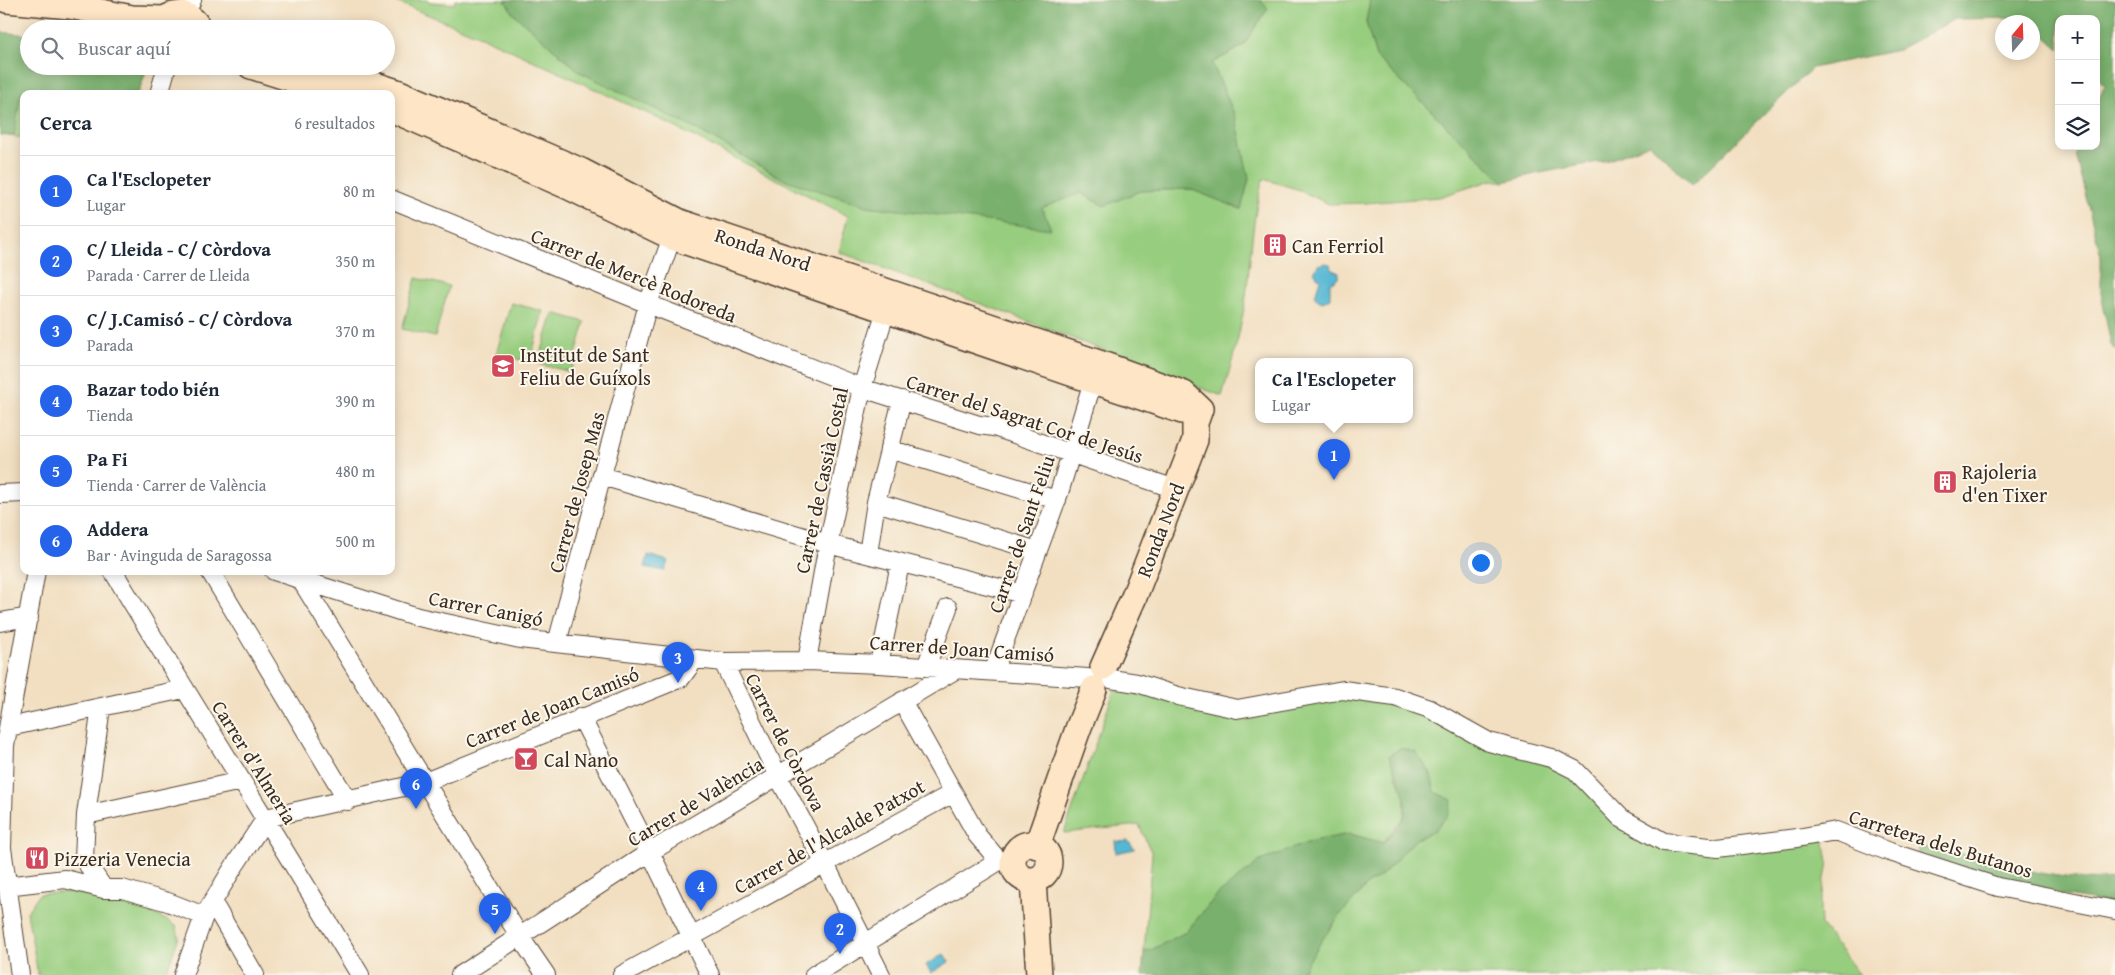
<!DOCTYPE html>
<html lang="es">
<meta charset="utf-8">
<style>
:root{--surface:#fff;--page:#f6f6f7;--text:#1f2937;--muted:#747a83;--line:#e0e1e3;--accent:#2563eb}
body{margin:0;font-family:"Gentium Book Plus",serif;background:var(--page);color:var(--text)}
.controls{position:absolute;right:15px;top:15px;display:grid;overflow:hidden;border-radius:10px;box-shadow:0 2px 12px #0003}
.controls button{width:45px;height:45px;display:grid;place-items:center;padding:0;border:0;border-bottom:1px solid var(--line);background:var(--surface);color:var(--text);font:25px sans-serif}
.compass{position:absolute;left:1995px;top:15px;width:45px;height:45px;border-radius:50%;background:var(--surface);box-shadow:0 2px 12px #0003;rotate:19deg}
.you{position:absolute;left:1480px;top:562px;width:18px;height:18px;margin:-12px;border:4px solid #fff;border-radius:50%;background:#1a73e8;box-shadow:0 0 0 8px #1a73e833}
.badge{display:grid;place-items:center;width:32px;height:32px;border-radius:50%;background:var(--accent);color:#fff;font-size:16px;font-weight:700}
.pin{position:absolute;translate:-50% -41px;filter:drop-shadow(0 1px 2px #0008)}
.pin::after{content:'';position:absolute;top:26px;width:18px;height:15px;background:inherit;clip-path:polygon(0 0,100% 0,50% 100%)}
.popup{position:absolute;left:1255px;top:358px;width:158px;height:65px;box-sizing:border-box;display:grid;place-content:center;border-radius:10px;background:var(--surface);filter:drop-shadow(0 1px 4px #0005);font-size:16px;white-space:nowrap;color:var(--muted)}
.popup b{font-size:19px;color:var(--text)}
.popup::after{content:'';position:absolute;left:50%;top:100%;margin-left:-10px;border:10px solid transparent;border-top-color:var(--surface)}
.list{margin:0;padding:0;list-style:none}
h2{display:flex;justify-content:space-between;align-items:center;height:65px;margin:0;padding:0 20px;font-size:21px}
h2 small{font-size:16px;font-weight:400;color:var(--muted)}
.list li{display:grid;grid-template-columns:32px 1fr auto;gap:15px;align-items:center;box-sizing:border-box;height:70px;padding:0 20px;border-top:1px solid var(--line)}
.list b{display:block;font-size:19px;white-space:nowrap}
.list p{margin:0;font-size:16px;white-space:nowrap;color:var(--muted)}
.list em{font-size:16px;font-style:normal;color:var(--muted)}
.icon{flex:none;width:28px;height:28px;fill:none;stroke:currentColor;stroke-width:2;stroke-linecap:round;stroke-linejoin:round}
.map{position:relative;flex:none;width:2115px;height:975px;overflow:hidden}
.search{position:absolute;background:var(--surface);box-shadow:0 2px 12px #0003;left:20px;top:20px;width:375px;height:55px;display:flex;align-items:center;gap:12px;box-sizing:border-box;padding:0 18px;border-radius:28px;color:var(--muted);font-size:19px}
.panel{position:absolute;background:var(--surface);box-shadow:0 2px 12px #0003;left:20px;top:90px;width:375px;height:485px;border-radius:10px}
.map>svg:first-child{display:block}
.green{fill:#97cd7e;stroke:#697c4e}
.forest{fill:#79b06d;stroke:#5a6d46}
.water{fill:#54b7d3;stroke:#487078}
.lines{fill:none;stroke-linecap:round;stroke-linejoin:round}
.street-casing{stroke:#564536;stroke-width:20}
.secondary-casing{stroke:#564536;stroke-width:28}
.street{stroke:#fff;stroke-width:18}
.secondary{stroke:#fde5c5;stroke-width:25}
.labels{text-anchor:middle;dominant-baseline:central;stroke-width:4;stroke-linejoin:round;paint-order:stroke}
.poi-label{font-size:20px;fill:#3b2a1e;stroke:#fbf7ec;text-anchor:start}
.street-label{font-size:20px;fill:#3b2a1e;stroke:#fbf7ec}
</style>
<div class="map">
<svg width="2115" height="975" viewBox="0 0 2115 975">
<rect width="100%" height="100%" fill="#fbf7ec"/>
<filter id="ink" filterUnits="userSpaceOnUse"><feTurbulence type="fractalNoise" baseFrequency=".02" numOctaves="2"/><feDisplacementMap in="SourceGraphic" scale="10" xChannelSelector="R" yChannelSelector="G"/><feConvolveMatrix kernelMatrix="1 2 1 2 8 2 1 2 1" color-interpolation-filters="sRGB"/></filter>
<filter id="wash" filterUnits="userSpaceOnUse"><feTurbulence type="fractalNoise" baseFrequency=".0096" numOctaves="4" result="noise"/><feDisplacementMap in="SourceGraphic" scale="20" xChannelSelector="R" yChannelSelector="G"/><feGaussianBlur stdDeviation="1.12" result="paint"/><feColorMatrix in="noise" values="0 0 0 0 0 0 0 0 0 0 0 0 0 0 0 0 0 1.4 0 .05"/><feComposite in="paint" operator="in"/></filter>
<g filter="url(#wash)">
<rect width="100%" height="100%" fill="#f2dfc1"/>
<!-- green -->
<path class="green" d="M391,0H428L430,2L454,4L456,0H504L514,14L580,72L700,131L783,179L867,206L1050,228L1041,208L1081,193L1104,205L1140,191L1190,189L1241,209L1249,179L1236,118L1212,63L1243,46L1268,8L1260,0H1370L1366,22L1376,57L1504,182L1492,180L1439,197L1365,203L1329,204L1297,189L1263,179C1252,217 1251,257 1246,296C1241,330 1232,363 1222,396L1006,313L839,252L848,216L659,119L476,34Z
M21,92L34,94H24V138L0,135V97Z
M416,278L449,286L435,337L402,329Z
M511,303L543,311L530,362L496,354Z
M553,313L585,322L571,372L538,364Z
M1125,688L1196,706L1334,697L1402,705L1475,742L1548,765L1572,778L1646,841L1824,837L1828,863L1820,905L1821,925L1860,975H1300L1324,937L1339,916L1369,883L1382,875L1416,839L1433,832L1435,792L1430,772L1395,776L1405,793L1404,817L1382,843L1350,834L1217,895L1186,932L1153,949L1144,952L1152,854L1139,825L1064,833L1114,691Z
M70,892C106,899 146,906 176,926L179,937L165,975H38L27,912L39,894Z"/>
<!-- forest -->
<path class="forest" d="M505,0H1260L1268,8L1243,46L1212,63L1236,118L1249,179L1241,209L1190,189L1140,191L1104,206L1081,193L1042,208L1051,229L867,206L783,179L700,131L580,72L514,14Z
M1370,0H2115V350L2111,345L2101,293V256L2075,154L2079,146H2096V106L2105,85L2096,78V19H2059V49L2033,25L2032,22L2025,18L1955,19L1898,50L1812,68L1692,185L1650,144L1609,160L1535,174L1504,182L1376,57L1366,22Z
M0,32L29,35V66H148L138,94H34L21,92L14,136L0,135Z
M1400,748L1416,752L1430,772L1435,792L1452,800L1449,814L1433,832L1416,839L1382,875L1369,883L1339,916L1324,937L1300,975H1142L1144,952L1153,949L1186,932L1217,895L1260,861L1312,841L1350,834L1383,843C1389,835 1398,828 1403,819C1413,803 1394,773 1389,756Z
M1919,847C1945,848 1969,856 1994,862C2031,872 2077,882 2115,879V904L2066,896L1916,856Z"/>
<!-- water -->
<path class="water" d="M1325,263L1330,264L1332,269L1339,273V277L1330,283V298L1323,302L1318,300L1315,296L1320,280L1314,272L1318,265Z
M648,555L668,561L665,571L645,567Z
M1115,840L1119,842L1128,841L1135,849L1116,853Z
M944,954L949,962L931,973L926,965Z"/>
</g>
<g filter="url(#ink)">
<g class="lines">
<defs>
<path id="street" d="M185,15L192,0
M159,94L167,66
M391,199L648,304L862,388L979,425L994,427L1175,489
M889,449L1057,500
M602,476L828,544L1023,594
M0,494L24,493
M876,502L1038,551
M868,554L876,502L902,400
M113,571C195,707 279,840 360,975
M210,571L348,801
M274,571L418,617L520,639L723,662L807,661L879,664L1088,678
M301,580L520,937L546,975
M0,622L29,617
M557,643L648,304L672,237
M807,661L828,544L862,388L886,310
M723,662L778,776L825,864L881,975
M879,664L900,564
M926,667L948,608
M994,670L1059,493L1093,381
M1111,679L1137,683L1178,696L1237,709L1343,690L1395,697L1430,709L1489,742L1551,758L1575,770L1621,818L1664,842L1718,848L1797,838L1836,831L1890,852L1998,887L2115,910
M902,701L977,835L999,861
M101,707L86,815L84,859L104,889
M581,717L650,852L710,975
M9,727L184,689
M86,815L241,781
M6,886L65,879L104,889H122L168,902L204,916
M213,903L255,975
M20,975L2,848L5,745L36,571
M183,975L204,916L233,868L266,818L425,782L681,678L695,659
M460,975L650,852L955,670
M622,975L953,793
M814,975L999,861"/>
<path id="secondary" d="M7,0L70,6L132,18L164,19
M157,29C166,10 190,9 199,29
M251,66L340,94
M318,66L397,92L482,128L581,171L680,222L1099,363L1184,394L1200,409L1195,423V440L1134,597L1103,667
M391,109L567,186L672,237L1182,411
M1013 862a18 18 0 1 1 36 0a18 18 0 1 1-36 0Z
M1037,846L1078,729L1094,689
M1033,880L1039,975"/>
</defs>
<!-- street casing -->
<use href="#street" class="street-casing"/>
<!-- secondary casing -->
<use href="#secondary" class="secondary-casing"/>
<!-- street -->
<use href="#street" class="street"/>
<!-- secondary -->
<use href="#secondary" class="secondary"/>
</g>
</g>
<!-- icons -->
<defs>
<symbol id="building-square" viewBox="-11 -11 22 22"><rect x="-9" y="-9" width="18" height="18" rx="4" fill="#d1495b" stroke="#fbf7ec"/><path d="M-4-6H4V6H1V3H-1V6H-4ZM-2.5-4.3h1.7v1.8h-1.7ZM.8-4.3h1.7v1.8H.8ZM-2.5-1h1.7V.8h-1.7ZM.8-1h1.7V.8H.8Z" fill="#fff"/></symbol>
<symbol id="school-square" viewBox="-11 -11 22 22"><rect x="-9" y="-9" width="18" height="18" rx="4" fill="#d1495b" stroke="#fbf7ec"/><path d="M0-5L7-2L0 1L-7-2ZM-4 1L0 2.5L4 1V4Q0 6-4 4Z" fill="#fff"/></symbol>
<symbol id="bar-square" viewBox="-11 -11 22 22"><rect x="-9" y="-9" width="18" height="18" rx="4" fill="#d1495b" stroke="#fbf7ec"/><path d="M-6-5H6L.8 .8V4.5H3.5V6h-7V4.5H-.8V.8Z" fill="#fff"/></symbol>
<symbol id="restaurant-square" viewBox="-11 -11 22 22"><rect x="-9" y="-9" width="18" height="18" rx="4" fill="#d1495b" stroke="#fbf7ec"/><path d="M-5-6h1v4h1v-4h1v4h1v-4h1v5L-1.5 .5V6h-2V.5L-5-1ZM5-6V6H3V1.5H1.5Q1.5-4 5-6Z" fill="#fff"/></symbol>
</defs>
<g fill-rule="evenodd">
<use href="#building-square" x="1261" y="231" width="28" height="28"/>
<use href="#school-square" x="489" y="352" width="28" height="28"/>
<use href="#building-square" x="1931" y="468" width="28" height="28"/>
<use href="#bar-square" x="512" y="745" width="28" height="28"/>
<use href="#restaurant-square" x="23" y="844" width="28" height="28"/>
</g>
<g class="labels">
<!-- poi labels -->
<g class="poi-label">
<text x="1292" y="245">Can Ferriol</text>
<text x="520" y="354">Institut de Sant<tspan x="520" dy="23">Feliu de Guíxols</tspan></text>
<text x="1962" y="471">Rajoleria<tspan x="1962" dy="23">d'en Tixer</tspan></text>
<text x="544" y="759">Cal Nano</text>
<text x="54" y="858">Pizzeria Venecia</text>
</g>
<!-- street labels -->
<g class="street-label">
<text transform="translate(763 249) rotate(18)">Ronda Nord</text>
<text transform="translate(634 275) rotate(22)">Carrer de Mercè Rodoreda</text>
<text transform="translate(1025 418) rotate(18)">Carrer del Sagrat Cor de Jesús</text>
<text transform="translate(821 480) rotate(-78)">Carrer de Cassià Costal</text>
<text transform="translate(576 492) rotate(-75)">Carrer de Josep Mas</text>
<text transform="translate(1160 530) rotate(-69)">Ronda Nord</text>
<text transform="translate(1021 534) rotate(-71)">Carrer de Sant Feliu</text>
<text transform="translate(486 608) rotate(11)">Carrer Canigó</text>
<text transform="translate(962 648) rotate(4)">Carrer de Joan Camisó</text>
<text transform="translate(552 707) rotate(-22)">Carrer de Joan Camisó</text>
<text transform="translate(786 742) rotate(63)">Carrer de Còrdova</text>
<text transform="translate(255 762) rotate(58)">Carrer d'Almeria</text>
<text transform="translate(695 801) rotate(-31)">Carrer de València</text>
<text transform="translate(829 836) rotate(-29)">Carrer de l'Alcalde Patxot</text>
<text transform="translate(1941 843) rotate(17)">Carretera dels Butanos</text>
</g>
</g>
</svg>
<div class="controls">
<button>+</button>
<button>−</button>
<button><svg class="icon" aria-label="layers" viewBox="0 0 24 24"><path d="M12 4l9 5-9 5-9-5zM3 14l9 5 9-5"/></svg></button>
</div>
<svg class="compass" viewBox="-18 -18 36 36"><path d="M0-13l5 13h-10z" fill="#e53935"/><path d="M0 13l5-13h-10z" fill="#747a83"/></svg>
<div class="you"></div>
<div class="pin badge" style="left:1334px;top:480px">1</div>
<div class="popup"><b>Ca l'Esclopeter</b>Lugar</div>
<div class="pin badge" style="left:840px;top:954px">2</div>
<div class="pin badge" style="left:678px;top:683px">3</div>
<div class="pin badge" style="left:701px;top:911px">4</div>
<div class="pin badge" style="left:495px;top:934px">5</div>
<div class="pin badge" style="left:416px;top:809px">6</div>
<div class="search"><svg class="icon" aria-label="search" viewBox="0 0 24 24"><circle cx="10" cy="10" r="6"/><path d="M15 15l6 6"/></svg>Buscar aquí</div>
<section class="panel">
<h2>Cerca<small>6 resultados</small></h2>
<ul class="list">
<li><span class="badge">1</span><div><b>Ca l'Esclopeter</b><p>Lugar</p></div><em>80 m</em></li>
<li><span class="badge">2</span><div><b>C/ Lleida - C/ Còrdova</b><p>Parada · Carrer de Lleida</p></div><em>350 m</em></li>
<li><span class="badge">3</span><div><b>C/ J.Camisó - C/ Còrdova</b><p>Parada</p></div><em>370 m</em></li>
<li><span class="badge">4</span><div><b>Bazar todo bién</b><p>Tienda</p></div><em>390 m</em></li>
<li><span class="badge">5</span><div><b>Pa Fi</b><p>Tienda · Carrer de València</p></div><em>480 m</em></li>
<li><span class="badge">6</span><div><b>Addera</b><p>Bar · Avinguda de Saragossa</p></div><em>500 m</em></li>
</ul>
</section>
</div>
